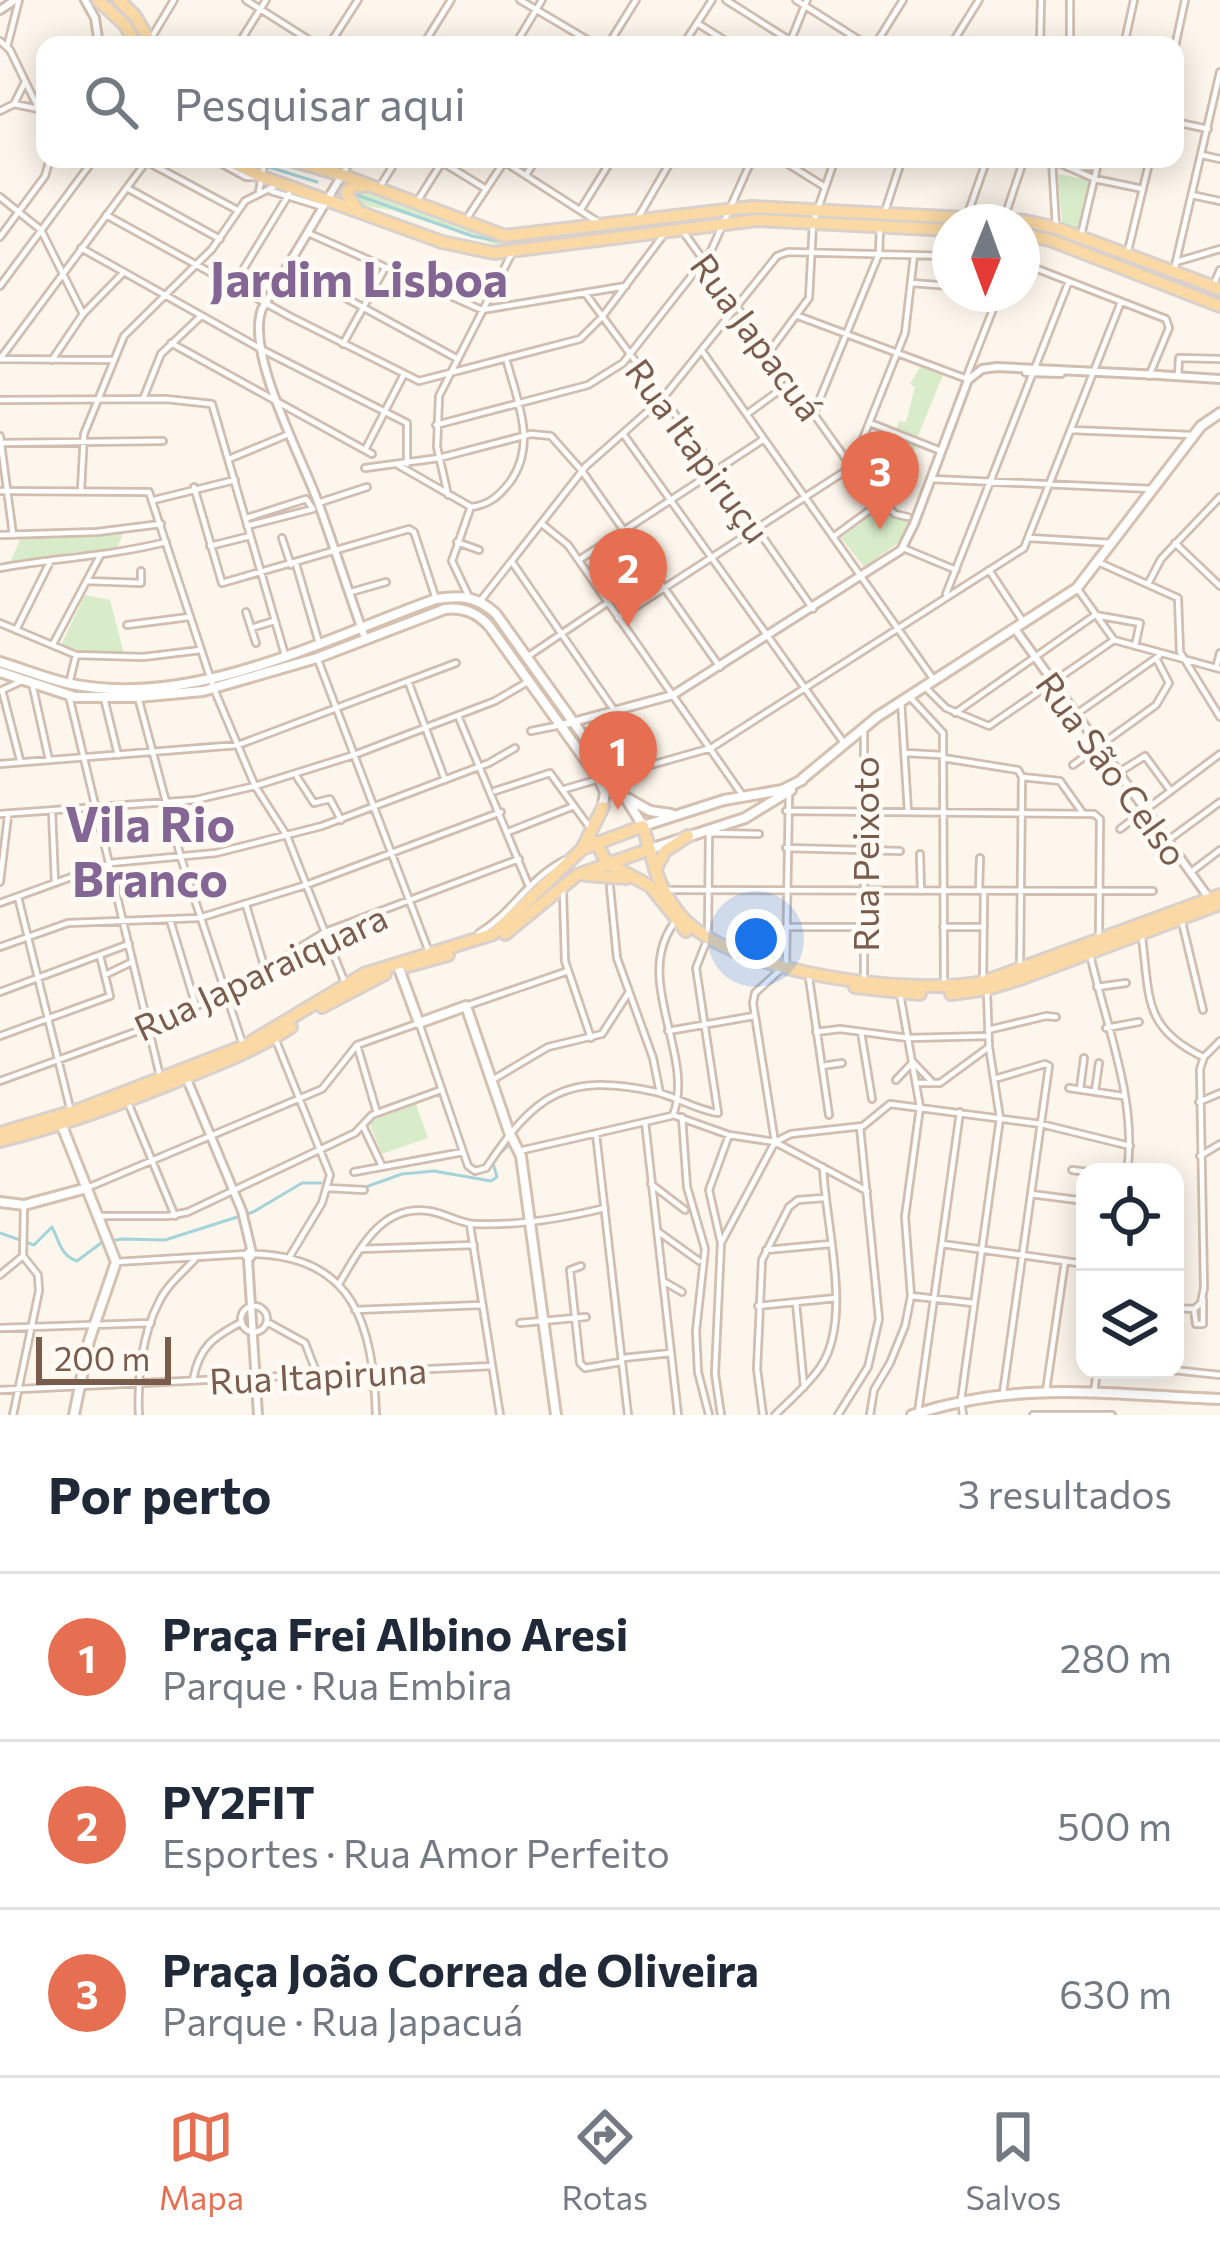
<!DOCTYPE html>
<html lang="pt">
<meta charset="utf-8">
<style>
:root{--surface:#fff;--page:#f6f6f7;--text:#1f2937;--muted:#747a83;--line:#e0e1e3;--accent:#e76f51}
body{margin:0;font-family:Commissioner,sans-serif;background:var(--page);color:var(--text)}
.controls{position:absolute;right:36px;bottom:36px;display:grid;overflow:hidden;border-radius:24px;box-shadow:0 6px 30px #0003}
.controls button{width:108px;height:108px;display:grid;place-items:center;padding:0;border:0;border-bottom:3px solid var(--line);background:var(--surface);color:var(--text);font:60px sans-serif}
.compass{position:absolute;left:932px;top:204px;width:108px;height:108px;border-radius:50%;background:var(--surface);box-shadow:0 6px 30px #0003;rotate:181deg}
.scale{position:absolute;left:36px;bottom:30px;width:135px;box-sizing:border-box;padding-left:12px;border:6px solid #7a5c4d;border-top:0;font-size:33px;line-height:42px;white-space:nowrap;color:#7a5c4d;-webkit-text-stroke:9px #fffaf3;paint-order:stroke}
.you{position:absolute;left:756px;top:939px;width:42px;height:42px;margin:-30px;border:9px solid #fff;border-radius:50%;background:#1a73e8;box-shadow:0 0 0 18px #1a73e833}
.badge{display:grid;place-items:center;width:78px;height:78px;border-radius:50%;background:var(--accent);color:#fff;font-size:39px;font-weight:700}
.pin{position:absolute;translate:-50% -99px;filter:drop-shadow(0 3px 6px #0008)}
.pin::after{content:'';position:absolute;top:63px;width:42px;height:36px;background:inherit;clip-path:polygon(0 0,100% 0,50% 100%)}
.list{margin:0;padding:0;list-style:none}
h2{display:flex;justify-content:space-between;align-items:center;height:156px;margin:0;padding:0 48px;font-size:51px}
h2 small{font-size:39px;font-weight:400;color:var(--muted)}
.list li{display:grid;grid-template-columns:78px 1fr auto;gap:36px;align-items:center;box-sizing:border-box;height:168px;padding:0 48px;border-top:3px solid var(--line)}
.list b{display:block;font-size:45px;white-space:nowrap}
.list p{margin:0;font-size:39px;white-space:nowrap;color:var(--muted)}
.list em{font-size:39px;font-style:normal;color:var(--muted)}
.icon{flex:none;width:66px;height:66px;fill:none;stroke:currentColor;stroke-width:2;stroke-linecap:round;stroke-linejoin:round}
.map{position:relative;flex:none;width:1220px;height:1415px;overflow:hidden}
.search{position:absolute;background:var(--surface);box-shadow:0 6px 30px #0003;left:36px;right:36px;top:36px;height:132px;display:flex;align-items:center;gap:30px;box-sizing:border-box;padding:0 42px;border-radius:24px;color:var(--muted);font-size:45px}
.sheet{height:660px;background:var(--surface)}
nav{display:flex;justify-content:space-around;align-items:center;box-sizing:border-box;height:168px;border-top:3px solid var(--line);background:var(--surface);font-size:33px;color:var(--muted)}
nav a{display:grid;justify-items:center;gap:6px}
nav .on{color:var(--accent)}
.map>svg:first-child{display:block}
.green{fill:#d8ecc9}
.lines{fill:none;stroke-linecap:round;stroke-linejoin:round}
.stream{stroke:#a5d3da;stroke-width:3}
.minor-casing{stroke:#d1beb0;stroke-width:10}
.tertiary-casing{stroke:#d1beb0;stroke-width:12}
.secondary-casing{stroke:#d6c0b0;stroke-width:14}
.primary-casing{stroke:#dad1cd;stroke-width:16}
.minor{stroke:#fff;stroke-width:4.5}
.tertiary{stroke:#fff;stroke-width:6}
.secondary{stroke:#fff;stroke-width:8}
.primary{stroke:#fbd9a5;stroke-width:10}
.labels{text-anchor:middle;dominant-baseline:central;stroke-width:10;stroke-linejoin:round;paint-order:stroke}
.street-label{font-size:36px;fill:#7a5c4d;stroke:#fffaf3}
.district-label{font-size:48px;font-weight:bold;fill:#846695;stroke:#fffaf3}
</style>
<div class="map">
<svg width="1220" height="1415" viewBox="0 0 1220 1415">
<rect width="100%" height="100%" fill="#fdf6ec"/>
<!-- green -->
<path class="green" d="M1058,174L1089,180L1078,230L1062,224Z
M365,189L433,211L488,236L504,239L549,235L551,242L497,245L391,210L360,205L353,199L357,190Z
M920,367L943,375L918,436L897,429L899,421L906,422L915,387L910,384Z
M903,442L916,446L890,507L882,499L890,477L887,470L895,449L900,450Z
M883,506L910,523L905,538L864,567L841,538Z
M123,534L115,552H76L9,565L22,535Z
M85,595L110,600L124,654H82L61,645Z
M416,1104L428,1138L382,1154L369,1122Z"/>
<g class="lines">
<!-- stream -->
<path class="stream" d="M111,0L129,18L143,45
M243,159L317,182
M354,194L472,236L510,243L758,214L950,224
M1022,227L1045,231L1220,297
M360,1189L402,1174L434,1171L491,1181L497,1177L492,1160L508,1146
M0,1233L34,1245L52,1227C59,1241 61,1256 77,1261L101,1243L121,1239L165,1240L253,1212L302,1183H321"/>
<defs>
<path id="minor" d="M246,0L317,45
M520,0L596,45
M726,0L797,45
M796,0L867,45
M1070,0V45
M697,23L732,45
M150,40L174,0
M0,41L10,50L45,122
M238,45L266,0
M329,45L358,0
M423,45L451,0
M515,45L542,0
M608,45L636,0
M683,45L712,0
M789,45L807,0
M875,45L903,0
M951,45L979,0
M1040,45L1041,0
M1124,45L1134,0
M7,47L19,0
M1175,47L1185,0
M14,104L25,82
M0,111L14,104L39,109
M1175,122L1208,129
M1202,155L1220,159
M142,159L237,210
M213,159L246,177H257
M500,159L598,222
M780,159L825,187
M1050,159L1095,179L1143,189
M1052,160L1056,227
M442,162L486,189
M1067,167H1097
M342,175L352,159
M526,175L536,159
M381,185L397,159
M127,188L220,239
M271,191L323,207
M259,192L265,159
M1192,195L1220,201
M0,197L41,230L83,314
M418,200L444,159
M581,209L612,159
M884,214L902,159
M106,215L291,317L419,381L580,339L602,317L665,233
M469,215L504,162
M639,216L672,159
M967,216L987,159
M1005,216L1024,159
M682,230L876,501L874,507L833,537
M308,233L482,310L626,286
M1081,235L1099,159
M0,237L45,176L50,159
M81,248L261,349L407,423V464
M1127,255L1150,159
M1176,262L1220,249
M1022,263L1166,319L1169,328L1149,376
M289,267L456,358
M1174,270L1220,72
M912,283L950,286
M942,285L948,256
M0,286L94,159
M233,286L289,194
M1213,286L1220,270
M585,293L716,470L813,609
M981,294L996,300
M798,316L967,379
M171,343L372,454
M343,344L385,268
M702,351L934,680
M769,352L809,298L813,223L835,159
M0,359L146,162
M0,359L112,360
M52,360L83,314L124,272
M1178,376L1179,358L1220,359
M966,378L999,294
M143,399L161,354L200,317
M0,400L166,399L212,404L285,655
M814,413L879,254L880,227
M747,414L791,382
M870,423L941,451
M436,425L588,385L623,363L711,251L752,159
M1071,430L1191,435
M624,435L844,743
M0,436L13,535
M0,443L163,441
M365,450L403,376
M229,459L289,434
M398,465L471,507C489,505 499,496 510,482C537,444 518,403 507,362
M852,466L905,333L914,255
M365,468L439,458L531,434L551,436L582,471L720,667
M931,479L1152,489
M194,487L222,583L409,529L414,532L436,599
M81,490L84,434L124,336L212,249L245,201L275,186
M0,491L149,492L214,689L255,786L287,836L345,983
M448,495L437,447L439,396L512,253
M154,500L235,480
M876,501H882L895,514L908,517
M318,503L367,487
M247,518L306,499L313,509L247,526
M542,524L568,545L743,796
M0,535L97,532L161,524
M282,538L291,565
M1029,538L1112,543
M457,542L479,550
M1175,543L1220,586
M210,546L250,536
M903,548L956,570
M579,560L764,439
M512,562L614,710
M1098,562L1178,598L1180,652L1220,717
M296,564L319,643
M0,568C55,558 111,556 166,542
M989,570L1024,623
M87,581L141,583V571
M1148,584L1161,559L1220,497
M1077,588L1114,640L1220,669
M351,592L386,582
M946,594L1069,281
M469,597L452,561L470,509
M481,600L586,466L663,398L777,256L788,252L950,256
M246,612L256,643
M618,618L850,468
M0,623L76,655L143,657L201,650
M127,625L189,617
M251,628L274,621
M16,630L51,560
M53,644L101,554
M527,657L607,603
M318,660L429,952
M1216,668L1220,653
M408,681L445,780
M32,683L49,760
M69,684L76,655
M924,686L946,708L989,726L1114,640
M2,690L20,760
M0,691L22,681
M69,696L160,1076
M909,696L943,733L944,983
M138,697L181,858L242,1042
M104,698L118,755
M901,700L908,812
M955,713L1095,615L1140,623L1135,646
M1075,715L1159,656
M459,718L528,884
M531,731L561,725
M906,753L942,755
M943,758L1018,770L1022,777L1060,781L1082,812
M0,764L238,745L456,663
M1073,765L1156,705L1169,683L1156,658
M1121,771L1145,756L1170,790
M612,776L711,748L1024,548L1121,302
M297,777L314,803L330,799L341,820
M565,789L599,779
M495,791L550,773L590,828
M52,811L55,883
M786,811L1094,814L1100,819L1099,934
M0,814L195,800L255,786L354,755L495,701L529,681
M1120,829L1220,754
M508,832L574,806
M709,833L759,834
M1167,841L1220,802
M786,848L900,851
M920,854L921,891
M1191,872L1220,850
M0,882L8,816
M610,887L617,958L653,1058L660,1093
M666,890L1153,891
M979,891L980,858
M563,892L565,961L591,1038
M18,897L71,1112
M0,903L110,863L216,853L322,826L489,763L515,748
M246,905L265,969
M1181,918L1203,1010
M170,920L196,1006
M786,927H864
M943,927H984
M708,932L709,829
M479,933C513,913 526,880 565,860
M1142,938C1150,998 1143,1028 1203,1057
M0,947L68,923L199,918L306,885L501,812
M1090,954C1105,1023 1138,1101 1127,1172
M1020,964L1022,777
M786,967L789,793
M105,975L132,962
M809,978L829,1115
M864,981V729
M983,982L984,891
M1097,987L1126,983
M0,992L129,944
M466,1006L568,971
M1106,1028L1139,1022
M988,1030L1046,1016L1056,1017
M668,1031L754,1016
M816,1032L840,1029L908,1038L988,1036
M861,1032L872,1099
M0,1036L110,996L100,956
M275,1038L330,1175L322,1203L290,1256
M357,1045L377,1113
M822,1066L842,1063
M998,1078L1045,1064L1049,1066L1003,1393
M494,1079L548,1047L602,1034L629,992
M896,1080L913,1062L933,1083
M0,1081L149,1027L224,994L325,932L519,859
M917,1083H940L989,1047
M1069,1088L1123,1096
M1080,1089L1084,1058
M1095,1091L1099,1063
M1199,1102L1220,1093
M129,1105L175,1216
M673,1115L729,1135L775,1142L867,1191
M673,1115C696,1056 632,981 674,923
M682,1117L687,1187L705,1249L696,1331L698,1372L709,1415
M645,1122L678,1415
M363,1126L381,1164
M596,1134L628,1415
M775,1142L791,1134L863,1126L890,1104L1041,1124L1130,1146
M775,1142L753,1003L755,993L779,971
M519,1151L671,1116
M1200,1156L1220,1144
M1072,1170L1088,1172
M354,1172L463,1152
M651,1184L685,1210
M87,1188L322,1089L357,1045L419,1023L468,1166L475,1171L486,1168C535,1094 566,1072 656,1092C677,1097 696,1110 718,1113L696,968L705,945
M328,1188L364,1190
M1031,1194L1085,1201
M99,1216H168L188,1212L355,1133L372,1115L441,1090
M1175,1220L1177,1221
M470,1225L500,1415
M660,1233L699,1261
M721,1243L775,1142
M942,1244L1085,1264
M360,1249L474,1245
M766,1250L830,1244
M253,1254C355,1256 373,1326 376,1415
M1175,1255L1179,1259L1175,1274
M116,1262L246,1254
M581,1266L570,1270L580,1363L585,1368L621,1362
M0,1275L23,1256
M663,1281L682,1292
M340,1282C360,1249 381,1204 429,1211C444,1213 459,1223 474,1224C517,1226 564,1218 605,1208
M911,1296L973,1303
M796,1303L804,1387
M758,1306L836,1298
M241 1319a13 13 0 1 1 26 0a13 13 0 1 1-26 0Z
M1175,1308L1194,1309
M1194,1309L1201,1303L1204,1288L1200,1069L1204,1057L1220,1041
M1194,1309L1196,1324H1203V1299
M355,1310L481,1305
M267,1322L305,1343L317,1374
M520,1323L586,1317
M0,1328L151,1323
M623,1358L671,1353
M1173,1370L1220,1375
M193,1380C199,1347 213,1337 242,1322
M0,1390L492,1366
M1046,1391L1065,1261
M1094,1393L1097,1370
M918,1413L960,1112
M13,1415L39,1291L38,1275L23,1256L24,1207
M139,1415C137,1379 142,1334 159,1302C167,1285 183,1272 196,1258
M721,1415L715,1374L721,1243L709,1190L729,1135
M763,1415L757,1369L762,1260L789,1207L798,1200L824,1198
M775,1415C791,1399 809,1384 821,1366C853,1318 825,1223 823,1167
M838,1415L868,1367L879,1319L860,1127
M870,1415L874,1390L890,1363L905,1326L911,1296L905,1217L920,1107L900,994
M963,1415L961,1400L1000,1118L989,1047L987,993
M1033,1415H1112"/>
<path id="tertiary" d="M85,0L95,18L99,45
M0,10L15,0
M342,175L262,309C245,354 303,459 319,505C335,549 349,594 365,638
M1026,372L1061,373
M1158,375L1220,379
M1015,629L1209,898
M562,725L673,695L901,550L914,524L968,380L982,369L997,367L1161,375
M186,1077L242,1211L252,1253
M249,1252L253,1254L249,1259L246,1256Z
M248,1259L258,1415"/>
<path id="secondary" d="M0,662C23,669 47,679 71,684C194,709 324,639 436,599C461,595 477,596 496,614L612,776L643,826L724,800L782,790L802,780
M0,672L75,697H138L203,691L317,658L445,609C463,607 477,612 490,627L599,779L605,792L602,811
M802,779L877,717L1077,588L1201,426L1220,413
M629,799L650,811L671,814
M650,849L745,818L791,790
M397,963L419,1023L466,1006L509,1132L521,1156L556,1415
M62,1126L116,1262L89,1341L74,1415
M0,1202L24,1205L87,1188
M912,1415C1023,1379 1107,1395 1220,1399"/>
<path id="primary" d="M98,0L125,25L136,45
M119,0L135,16L152,45
M225,159L260,176L442,242L494,253L757,220L950,230
M287,159L342,175L505,236L752,207L1025,221L1056,228L1220,289
M357,209L346,193L352,186H364
M1022,234L1050,240L1220,306
M596,842L607,863L650,886L686,931
M582,849L603,807
M655,870L665,851L688,836
M586,875L627,878
M505,934L577,875L650,849
M408,966L448,955
M855,987L920,994
M951,994L987,989L1020,979L1220,904
M322,1007L385,974
M0,1133L81,1109L244,1046L364,974L493,934L582,849L643,826C653,861 657,889 683,918C735,974 910,996 983,982L1220,895
M0,1141C65,1125 127,1102 189,1076C224,1062 259,1048 291,1027"/>
</defs>
<!-- minor casing -->
<use href="#minor" class="minor-casing"/>
<!-- tertiary casing -->
<use href="#tertiary" class="tertiary-casing"/>
<!-- secondary casing -->
<use href="#secondary" class="secondary-casing"/>
<!-- primary casing -->
<use href="#primary" class="primary-casing"/>
<!-- minor -->
<use href="#minor" class="minor"/>
<!-- tertiary -->
<use href="#tertiary" class="tertiary"/>
<!-- secondary -->
<use href="#secondary" class="secondary"/>
<!-- primary -->
<use href="#primary" class="primary"/>
</g>
<g class="labels">
<!-- street labels -->
<g class="street-label">
<text transform="translate(758 336) rotate(54)">Rua Japacuá</text>
<text transform="translate(699 450) rotate(54)">Rua Itapiruçu</text>
<text transform="translate(1113 768) rotate(54)">Rua São Celso</text>
<text transform="translate(864 854) rotate(-90)">Rua Peixoto</text>
<text transform="translate(260 971) rotate(-25)">Rua Japaraiquara</text>
<text transform="translate(318 1374) rotate(-3)">Rua Itapiruna</text>
</g>
<!-- district labels -->
<g class="district-label">
<text x="359" y="277">Jardim Lisboa</text>
<text x="150" y="822">Vila Rio<tspan x="150" dy="55">Branco</tspan></text>
</g>
</g>
</svg>
<div class="controls">
<button><svg class="icon" aria-label="locate" viewBox="0 0 24 24"><circle cx="12" cy="12" r="6"/><path d="M12 2v4M12 18v4M2 12h4M18 12h4"/></svg></button>
<button><svg class="icon" aria-label="layers" viewBox="0 0 24 24"><path d="M12 4l9 5-9 5-9-5zM3 14l9 5 9-5"/></svg></button>
</div>
<svg class="compass" viewBox="-18 -18 36 36"><path d="M0-13l5 13h-10z" fill="#e53935"/><path d="M0 13l5-13h-10z" fill="#747a83"/></svg>
<div class="scale">200 m</div>
<div class="you"></div>
<div class="pin badge" style="left:618px;top:810px">1</div>
<div class="pin badge" style="left:628px;top:627px">2</div>
<div class="pin badge" style="left:880px;top:530px">3</div>
<div class="search"><svg class="icon" aria-label="search" viewBox="0 0 24 24"><circle cx="10" cy="10" r="6"/><path d="M15 15l6 6"/></svg>Pesquisar aqui</div>
</div>
<section class="sheet">
<h2>Por perto<small>3 resultados</small></h2>
<ul class="list">
<li><span class="badge">1</span><div><b>Praça Frei Albino Aresi</b><p>Parque · Rua Embira</p></div><em>280 m</em></li>
<li><span class="badge">2</span><div><b>PY2FIT</b><p>Esportes · Rua Amor Perfeito</p></div><em>500 m</em></li>
<li><span class="badge">3</span><div><b>Praça João Correa de Oliveira</b><p>Parque · Rua Japacuá</p></div><em>630 m</em></li>
</ul>
</section>
<nav>
<a class="on"><svg class="icon" aria-label="map" viewBox="0 0 24 24"><path d="M3 6l6-2 6 2 6-2v14l-6 2-6-2-6 2zM9 4v14M15 6v14"/></svg>Mapa</a>
<a><svg class="icon" aria-label="directions" viewBox="0 0 24 24"><path d="M12 3l9 9-9 9-9-9zM9 14v-3h6M13 9l2 2-2 2"/></svg>Rotas</a>
<a><svg class="icon" aria-label="saved" viewBox="0 0 24 24"><path d="M7 4h10v16l-5-4-5 4z"/></svg>Salvos</a>
</nav>
